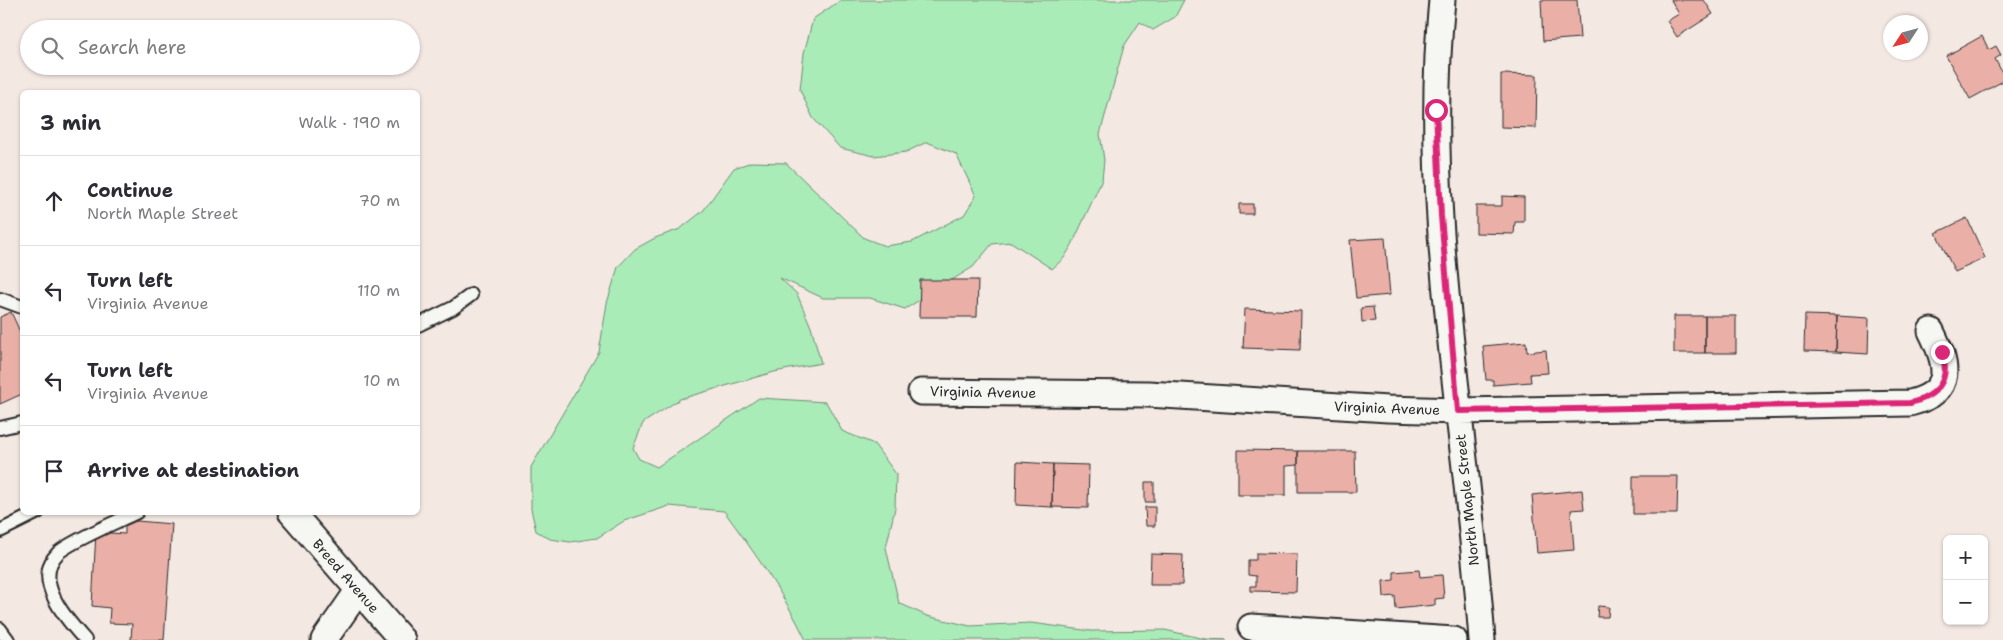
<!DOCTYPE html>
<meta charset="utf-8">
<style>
:root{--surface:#fff;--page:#f7f7f7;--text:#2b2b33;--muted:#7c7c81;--line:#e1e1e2}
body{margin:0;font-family:"Shantell Sans",sans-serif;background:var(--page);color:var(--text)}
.controls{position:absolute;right:15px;bottom:15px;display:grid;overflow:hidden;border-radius:8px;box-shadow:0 1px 4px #0004}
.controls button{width:45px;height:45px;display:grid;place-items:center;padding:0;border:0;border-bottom:1px solid var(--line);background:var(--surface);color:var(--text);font:25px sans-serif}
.compass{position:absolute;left:1883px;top:15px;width:45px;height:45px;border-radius:50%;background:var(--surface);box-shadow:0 1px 4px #0004;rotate:234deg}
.stop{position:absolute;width:15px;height:15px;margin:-11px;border:4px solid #db2777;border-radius:50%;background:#fff}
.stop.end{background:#db2777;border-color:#fff;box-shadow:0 1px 5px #0008}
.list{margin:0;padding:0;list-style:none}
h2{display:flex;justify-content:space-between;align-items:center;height:65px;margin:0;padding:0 20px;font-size:21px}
h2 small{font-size:16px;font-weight:400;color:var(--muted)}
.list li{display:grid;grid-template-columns:32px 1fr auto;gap:15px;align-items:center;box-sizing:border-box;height:90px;padding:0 20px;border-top:1px solid var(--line)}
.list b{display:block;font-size:19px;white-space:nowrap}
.list p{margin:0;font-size:16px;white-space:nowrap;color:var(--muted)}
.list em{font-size:16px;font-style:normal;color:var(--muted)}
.icon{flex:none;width:28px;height:28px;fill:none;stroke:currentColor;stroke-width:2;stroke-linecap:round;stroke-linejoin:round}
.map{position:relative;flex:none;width:2003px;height:640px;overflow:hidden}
.search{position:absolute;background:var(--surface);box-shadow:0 1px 4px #0004;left:20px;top:20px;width:400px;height:55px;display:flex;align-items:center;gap:12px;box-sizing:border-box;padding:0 18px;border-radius:28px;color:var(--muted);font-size:19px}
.panel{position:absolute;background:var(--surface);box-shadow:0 1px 4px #0004;left:20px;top:90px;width:400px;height:425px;border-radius:8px}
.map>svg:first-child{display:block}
.green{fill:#a9ecb7;stroke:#6a8c71}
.building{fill:#eab0a8;stroke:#2b2b2b}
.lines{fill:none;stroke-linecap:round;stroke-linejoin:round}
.lane-casing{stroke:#2b2b2b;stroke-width:16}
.street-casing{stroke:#2b2b2b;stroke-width:29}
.lane{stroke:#f6f6f2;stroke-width:12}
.street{stroke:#f6f6f2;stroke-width:25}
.route{stroke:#db2777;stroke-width:6}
.labels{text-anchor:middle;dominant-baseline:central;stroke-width:5;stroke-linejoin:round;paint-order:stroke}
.street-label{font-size:14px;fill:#2b2b2b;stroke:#f6f6f2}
</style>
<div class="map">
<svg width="2003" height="640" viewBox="0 0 2003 640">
<rect width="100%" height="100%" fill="#f4e8e3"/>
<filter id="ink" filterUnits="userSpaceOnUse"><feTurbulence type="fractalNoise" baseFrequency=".02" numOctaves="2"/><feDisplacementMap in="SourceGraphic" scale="10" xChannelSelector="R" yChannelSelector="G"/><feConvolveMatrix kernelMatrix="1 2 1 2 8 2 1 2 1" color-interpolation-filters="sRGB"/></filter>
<g filter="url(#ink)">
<!-- green -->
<path class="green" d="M841,0H1184L1175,17L1153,30L1140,22L1124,46L1100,134L1104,160L1102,180L1072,245L1064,258L1052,269L1011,242L992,244L973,267L905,309L870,298H823L780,278L797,294L811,327L821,363L774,372L680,399L643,423L633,448L639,459L657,467L759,398L826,402L842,431L874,444L896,474L895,508L886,548L899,603L927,616L970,626L1031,623L1091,631L1165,630L1205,639L1227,640H806C784,594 754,552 724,511L669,506L624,521L597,538L570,542L550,539L536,531L531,509V467L599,352L607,303L618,267L635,249L655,238L680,229L703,211L734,168L752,162L786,163L864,238L885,246L912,242L964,215L976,196L956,154L927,142L906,152L874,156L840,148L813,118L800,90L804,53L813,19Z"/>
<!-- building -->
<path class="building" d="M1541,0H1577L1580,38L1543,41Z
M1671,0H1704L1713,14L1677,37L1667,21L1679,14Z
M1982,36L1989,50L1996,46L2001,55L1995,59L2003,74V81L1970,99L1946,56Z
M1501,74L1537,75L1536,128L1501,127Z
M1502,196L1524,197V222H1515L1514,234L1476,233V206H1502Z
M1239,204H1253V214H1239Z
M1967,218L1985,258L1955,272L1936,233Z
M1385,238L1390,295L1356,298L1350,240Z
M920,280H978L977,317H919Z
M1373,307L1375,321L1362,322L1361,308Z
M1245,309L1301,311L1300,350L1243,348Z
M11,312L22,336V394L0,404V317Z
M1805,315L1837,316L1836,352L1804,351Z
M1674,316H1705V353H1674Z
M1705,316H1736V353H1705Z
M1837,316L1869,318L1868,354L1836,352Z
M1526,342L1527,352L1546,350L1548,373L1530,374L1531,382L1493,385V380H1486L1483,346Z
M1238,450L1298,451V465L1286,466V495H1238Z
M1298,451H1355L1356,492H1298Z
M1017,462L1053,464L1052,507L1016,505Z
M1053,464L1089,465L1088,508L1052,507Z
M1633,476H1678L1677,514H1633Z
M1145,482H1154V502H1145Z
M1582,490L1584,509L1571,510L1574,550L1537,553L1532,495Z
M1145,507H1155V526H1146Z
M125,520L172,524L164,640H131L132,624L109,623L110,608L92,606L96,532L125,534Z
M1256,553L1297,554L1296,592L1251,591V586H1256V576L1248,575V560H1256Z
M1151,554L1183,555L1182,585H1150Z
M1419,570L1420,577L1442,575L1444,598L1435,599V605L1396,609L1395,596L1384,597L1383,581L1394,580V572Z
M1598,606L1609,607L1608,617H1597Z"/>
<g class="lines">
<defs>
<path id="lane" d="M0,299L22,307
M418,325L453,308L471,295
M0,428L22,423
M0,531L38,512
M0,629L8,640
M85,640C67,620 31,580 58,553C71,541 119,521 137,512"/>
<path id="street" d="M1442,0C1421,214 1467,427 1482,640
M921,392L1148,394L1388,409L1458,411L1910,403C1956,392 1947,363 1931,331
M291,512L402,640
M1251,627L1454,640
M324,640L358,591"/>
</defs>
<!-- lane casing -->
<use href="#lane" class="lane-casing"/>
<!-- street casing -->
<use href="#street" class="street-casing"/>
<!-- lane -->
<use href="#lane" class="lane"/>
<!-- street -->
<use href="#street" class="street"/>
</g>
</g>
<g class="lines" filter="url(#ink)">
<!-- route -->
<path class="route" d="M1436,110L1441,216L1458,411L1910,403C1938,396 1951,380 1942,352"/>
</g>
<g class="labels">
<!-- street labels -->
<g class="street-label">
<text transform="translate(983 392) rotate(1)">Virginia Avenue</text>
<text transform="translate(1387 408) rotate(2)">Virginia Avenue</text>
<text transform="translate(1467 500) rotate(-96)">North Maple Street</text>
<text transform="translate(346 576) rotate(49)">Breed Avenue</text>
</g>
</g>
</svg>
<div class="controls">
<button>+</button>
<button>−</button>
</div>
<svg class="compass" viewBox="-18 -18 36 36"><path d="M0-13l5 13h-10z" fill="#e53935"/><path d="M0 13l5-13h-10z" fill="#7c7c81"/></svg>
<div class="stop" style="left:1436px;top:110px"></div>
<div class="stop end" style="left:1942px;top:352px"></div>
<div class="search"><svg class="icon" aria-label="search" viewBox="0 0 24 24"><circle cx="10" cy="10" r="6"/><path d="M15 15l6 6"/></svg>Search here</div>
<section class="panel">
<h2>3 min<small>Walk · 190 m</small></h2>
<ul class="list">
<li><svg class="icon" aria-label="ahead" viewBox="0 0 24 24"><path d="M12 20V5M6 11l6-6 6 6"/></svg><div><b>Continue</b><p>North Maple Street</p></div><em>70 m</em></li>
<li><svg class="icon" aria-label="left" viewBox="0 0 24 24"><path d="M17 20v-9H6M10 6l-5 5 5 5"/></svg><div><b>Turn left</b><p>Virginia Avenue</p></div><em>110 m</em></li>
<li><svg class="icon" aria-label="left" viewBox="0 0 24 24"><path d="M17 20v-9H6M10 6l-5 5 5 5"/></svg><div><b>Turn left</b><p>Virginia Avenue</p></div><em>10 m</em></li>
<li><svg class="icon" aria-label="arrive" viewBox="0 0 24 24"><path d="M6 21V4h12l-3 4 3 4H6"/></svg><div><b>Arrive at destination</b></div></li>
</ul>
</section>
</div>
